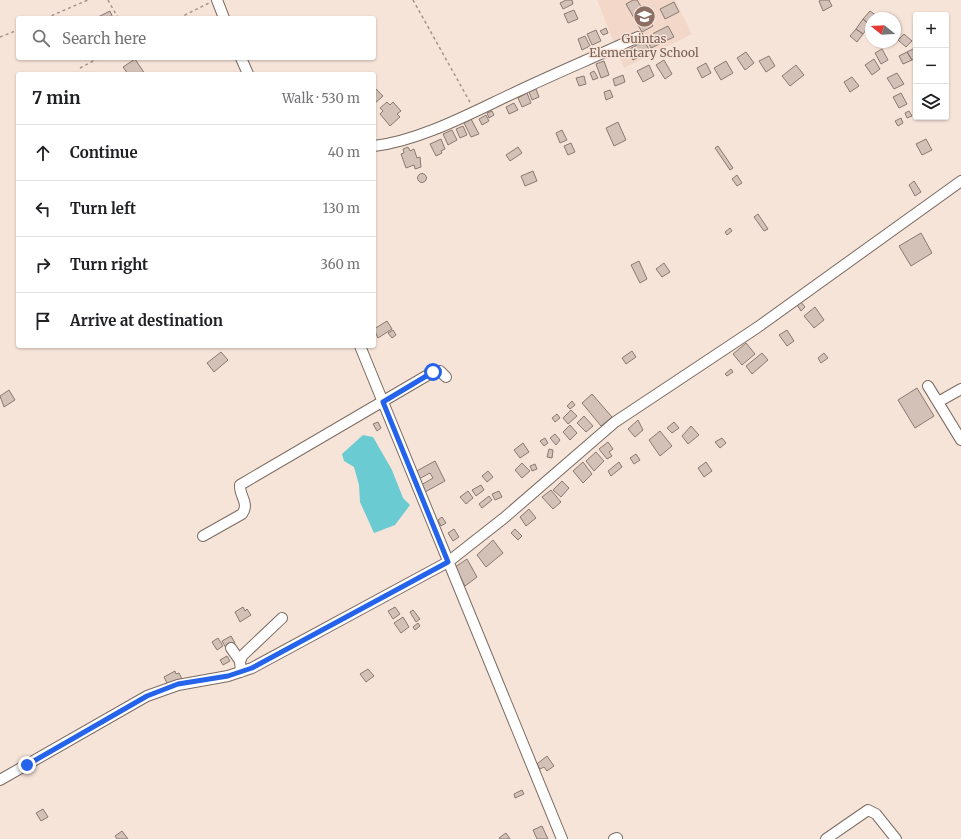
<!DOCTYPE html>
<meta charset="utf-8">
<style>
:root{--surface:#fff;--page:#f6f6f6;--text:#202124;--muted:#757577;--line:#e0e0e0}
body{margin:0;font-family:Merriweather,serif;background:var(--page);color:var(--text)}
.controls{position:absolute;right:12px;top:12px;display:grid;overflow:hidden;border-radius:4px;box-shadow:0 1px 3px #0004}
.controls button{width:36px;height:36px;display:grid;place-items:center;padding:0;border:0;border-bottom:1px solid var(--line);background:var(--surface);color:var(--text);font:20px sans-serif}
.compass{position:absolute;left:865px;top:12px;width:36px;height:36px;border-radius:50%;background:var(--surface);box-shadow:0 1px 3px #0004;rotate:288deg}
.stop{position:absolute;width:12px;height:12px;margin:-9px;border:3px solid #2563eb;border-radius:50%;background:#fff}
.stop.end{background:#2563eb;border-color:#fff;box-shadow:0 1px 4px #0008}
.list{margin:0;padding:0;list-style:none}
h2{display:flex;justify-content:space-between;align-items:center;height:52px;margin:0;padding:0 16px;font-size:17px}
h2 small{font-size:13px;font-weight:400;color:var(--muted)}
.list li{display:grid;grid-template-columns:26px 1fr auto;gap:12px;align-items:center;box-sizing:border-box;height:56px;padding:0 16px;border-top:1px solid var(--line)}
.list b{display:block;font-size:15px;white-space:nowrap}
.list em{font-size:13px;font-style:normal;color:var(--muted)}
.icon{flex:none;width:22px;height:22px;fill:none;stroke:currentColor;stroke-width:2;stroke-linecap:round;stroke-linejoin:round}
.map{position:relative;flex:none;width:961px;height:839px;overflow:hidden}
.search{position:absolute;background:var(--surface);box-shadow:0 1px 3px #0004;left:16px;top:16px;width:360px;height:44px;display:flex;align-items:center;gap:10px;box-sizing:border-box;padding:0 14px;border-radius:4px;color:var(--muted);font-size:15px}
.panel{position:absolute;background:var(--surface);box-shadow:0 1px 3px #0004;left:16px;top:72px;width:360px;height:276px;border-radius:4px}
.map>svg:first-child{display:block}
.built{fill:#f3d8ca}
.water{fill:#6bcbd2}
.building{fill:#d3c1b7;stroke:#8a7970}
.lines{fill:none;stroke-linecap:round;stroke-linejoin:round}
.minor-casing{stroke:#7b6b62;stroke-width:12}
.path{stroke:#a3958d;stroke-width:1.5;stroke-dasharray:3 3;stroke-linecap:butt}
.minor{stroke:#fff;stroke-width:10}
.route{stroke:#2563eb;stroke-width:5}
.labels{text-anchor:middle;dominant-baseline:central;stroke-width:3;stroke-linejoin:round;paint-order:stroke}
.education-label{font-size:12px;fill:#785e54;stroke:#f7e4d9}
</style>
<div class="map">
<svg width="961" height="839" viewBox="0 0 961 839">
<rect width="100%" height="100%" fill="#f7e4d9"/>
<!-- built -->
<path class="built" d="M597,0H675L692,34L624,68Z"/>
<!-- water -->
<path class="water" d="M363,435L373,437L392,470L403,498L410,505L395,525L374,533L360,502L359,485L354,467L344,461L342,454Z"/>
<!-- building -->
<path class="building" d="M566,0H572L573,4L563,9L560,3Z
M633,0H637L653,26L642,32L626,4Z
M821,0H829L832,6L823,11L819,1Z
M674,2L679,12L665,19L660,9Z
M574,10L578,19L568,23L564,14Z
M110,11L113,18H96Z
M870,11L877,16L871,18L870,25L863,19Z
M863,19L870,25L863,34L856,29Z
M668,26L674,37L651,48L646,37Z
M606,28L608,33L603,35L600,31Z
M856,29L863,34L857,42L850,36Z
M596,30L601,41L592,45L587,34Z
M904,34L912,41L906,47L898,40Z
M585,36L590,46L582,50L578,39Z
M644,41L650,51L633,60L628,50Z
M915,48L916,58L912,60L907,52Z
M882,49L888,60L881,64L875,53Z
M746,52L754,63L745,70L737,58Z
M907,52L912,60L903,64L899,56Z
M769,56L775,66L766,72L759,61Z
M135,59L145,74H128L123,67Z
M874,59L880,69L872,75L865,65Z
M664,60L672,74L665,79L656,65Z
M604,61L609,75L601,78L596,64Z
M726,61L733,73L721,80L714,68Z
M706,63L711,73L702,78L697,68Z
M649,65L654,76L643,82L637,71Z
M796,65L804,75L790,86L782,76Z
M594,71L598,78L593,80L590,73Z
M897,73L904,84L894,89L887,78Z
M623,75L625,82L615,86L613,79Z
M584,76L586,84L579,86L576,78Z
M852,77L859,86L850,92L844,82Z
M376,89L383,96L374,104V91Z
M536,89L539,97L532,100L529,92Z
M610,90L613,97L606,100L604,92Z
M527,93L531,103L522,107L518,98Z
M901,93L907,104L899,108L893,97Z
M387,102L390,105L393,102L401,111L397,114L400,117L390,126L380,114L383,111L380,108Z
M514,103L518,110L509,114L506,107Z
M492,111L494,115L489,118L487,113Z
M909,111L912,116L907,118L905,113Z
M486,115L489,121L482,125L479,119Z
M901,118L903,123L898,126L895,121Z
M471,119L479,134L471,137L464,123Z
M618,122L626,140L614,146L606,128Z
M463,126L467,135L460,138L456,129Z
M452,130L457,140L448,145L443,134Z
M562,130L567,140L560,143L556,133Z
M441,139L445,149L441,151L442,153L436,156L430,144Z
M926,139L932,150L922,155L916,144Z
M571,143L575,152L568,155L564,146Z
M718,146L733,168L730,170L715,148Z
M408,147L410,151L414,149L417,158L420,157L421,167L415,169L414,165L406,168L401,154L404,153L403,149Z
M518,147L522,153L510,161L506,155Z
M533,171L537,181L525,186L521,176Z
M417.5 178a4.5 4.5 0 1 1 9 0a4.5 4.5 0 1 1-9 0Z
M737,175L742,183L737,186L732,179Z
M914,181L921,192L915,196L909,185Z
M758,214L768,229L764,231L754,217Z
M730,228L732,231L727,235L725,232Z
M921,233L932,253L911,266L899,246Z
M639,261L647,279L640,283L631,265Z
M664,263L670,272L662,277L656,269Z
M801,302L805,307L801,311L797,305Z
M815,307L824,320L814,328L804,316Z
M387,321L392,329L378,338L374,329Z
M393,330L396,335L392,338L388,333Z
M787,330L794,341L787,346L779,335Z
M746,343L755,354L742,365L733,354Z
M632,351L636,357L626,364L622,358Z
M221,352L228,360L214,372L207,363Z
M762,353L768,360L752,374L746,366Z
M824,353L828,358L821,363L818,358Z
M731,369L733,372L727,376L725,374Z
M917,388L934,416L915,428L898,400Z
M9,390L15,400L4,407L0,396Z
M592,394L612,417L601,426L582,403Z
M572,401L575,405L570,409L567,406Z
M571,410L577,416L568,424L563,418Z
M557,414L560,418L555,422L552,418Z
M584,416L593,426L586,432L577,423Z
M638,420L643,430L635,437L628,429Z
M378,422L381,428L377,431L373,424Z
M674,422L679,428L672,433L667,428Z
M570,425L577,433L570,440L563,432Z
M691,426L699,435L688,444L682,436Z
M660,431L672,446L660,456L649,440Z
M555,434L560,440L556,445L550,438Z
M545,438L548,443L544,446L540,441Z
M722,438L726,443L720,448L715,442Z
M608,442L613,449L609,452L612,456L607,459L599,449Z
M523,443L529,452L520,458L514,450Z
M549,449L553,450L552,458L547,457Z
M596,452L604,461L594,471L586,461Z
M636,454L640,460L634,464L630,458Z
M435,461L445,481L425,492L421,485L433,478L430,473L417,480L413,473Z
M583,462L592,474L583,483L573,471Z
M619,462L622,467L611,476L608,471Z
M706,462L712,471L704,477L698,468Z
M522,463L530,471L522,478L515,470Z
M535,464L537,469L532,471L530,466Z
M488,471L493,477L487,482L482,476Z
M562,481L569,488L561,497L553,490Z
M481,485L484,490L476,496L472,490Z
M551,490L561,502L553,509L542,497Z
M468,491L473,498L466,504L460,497Z
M499,491L502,497L495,500L492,494Z
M489,496L492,500L482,508L479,504Z
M529,509L536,518L526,526L520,517Z
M442,517L446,523L441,526L438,520Z
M454,529L459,537L453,541L448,533Z
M515,529L522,536L518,540L511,533Z
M493,540L503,553L486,567L477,555Z
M467,559L477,577L465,586L455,567Z
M243,607L245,611L247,609L251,615L240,622L235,612Z
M395,607L400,614L393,619L388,611Z
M413,610L420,619L416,622L410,612Z
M403,617L409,627L401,633L394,623Z
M418,623L420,626L415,630L413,627Z
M231,636L235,643L226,648L222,641Z
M218,638L223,646L217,650L212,642Z
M227,656L230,661L223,665L220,660Z
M368,669L374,676L366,682L360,674Z
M175,671L176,674L179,673L182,679L168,685L164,677Z
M547,756L554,766L547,771L544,767L540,769L537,764Z
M522,790L524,794L515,798L514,794Z
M43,809L48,817L41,821L36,813Z
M542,826L548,839H537L533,830Z
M122,831L128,839H117L115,836Z
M506,833L510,839H500L499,838Z"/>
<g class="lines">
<defs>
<path id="minor" d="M217,0L224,18
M241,58L248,74
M374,146C420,141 473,112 516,92C556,73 597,56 638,37
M360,346L562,839
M928,386L961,440
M938,402L961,389
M203,536L242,514C250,503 239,496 240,485L433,372L440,371L446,377
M231,648L240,661
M241,672L240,662L242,656L282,618
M0,780L147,696L178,685L228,676L252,668L448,562L504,518L615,422L758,327L961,181
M614,839L617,838
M826,839L868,810L876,814L896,839"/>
</defs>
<!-- minor casing -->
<use href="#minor" class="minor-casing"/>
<!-- path -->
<path class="path" d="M108,0L118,18
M413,0L471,104
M46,18L88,0
M179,18L209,3
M0,37L18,30
M80,68L99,58"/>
<!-- minor -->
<use href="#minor" class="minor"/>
</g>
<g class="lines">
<!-- route -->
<path class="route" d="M27,765L147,696L178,684L228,676L252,668L448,562L383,402L433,372"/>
</g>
<!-- icons -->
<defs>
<symbol id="school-disc" viewBox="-11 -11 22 22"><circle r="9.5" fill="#8d6e63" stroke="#f7e4d9"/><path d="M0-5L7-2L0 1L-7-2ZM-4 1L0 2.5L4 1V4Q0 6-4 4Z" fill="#fff"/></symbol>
</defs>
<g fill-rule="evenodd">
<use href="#school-disc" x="632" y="4" width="25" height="25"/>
</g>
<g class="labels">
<!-- education labels -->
<g class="education-label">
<text x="644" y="38">Guintas<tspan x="644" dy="14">Elementary School</tspan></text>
</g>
</g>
</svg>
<div class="controls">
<button>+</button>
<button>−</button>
<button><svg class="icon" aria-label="layers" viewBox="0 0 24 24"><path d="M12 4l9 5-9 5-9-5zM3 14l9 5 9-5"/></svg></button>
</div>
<svg class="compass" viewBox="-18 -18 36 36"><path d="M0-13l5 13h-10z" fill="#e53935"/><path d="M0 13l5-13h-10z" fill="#757577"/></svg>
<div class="stop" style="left:433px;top:372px"></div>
<div class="stop end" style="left:27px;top:765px"></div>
<div class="search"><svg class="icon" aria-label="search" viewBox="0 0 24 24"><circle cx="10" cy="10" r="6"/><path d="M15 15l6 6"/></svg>Search here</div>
<section class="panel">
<h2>7 min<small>Walk · 530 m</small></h2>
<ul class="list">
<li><svg class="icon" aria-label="ahead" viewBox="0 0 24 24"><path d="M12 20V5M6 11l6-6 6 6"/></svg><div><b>Continue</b></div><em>40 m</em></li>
<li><svg class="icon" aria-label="left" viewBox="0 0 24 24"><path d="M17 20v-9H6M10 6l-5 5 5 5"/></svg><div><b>Turn left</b></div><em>130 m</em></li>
<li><svg class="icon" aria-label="right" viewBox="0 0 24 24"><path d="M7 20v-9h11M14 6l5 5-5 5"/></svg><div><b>Turn right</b></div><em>360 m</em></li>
<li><svg class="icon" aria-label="arrive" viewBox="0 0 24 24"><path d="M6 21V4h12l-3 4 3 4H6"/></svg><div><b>Arrive at destination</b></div></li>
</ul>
</section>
</div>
